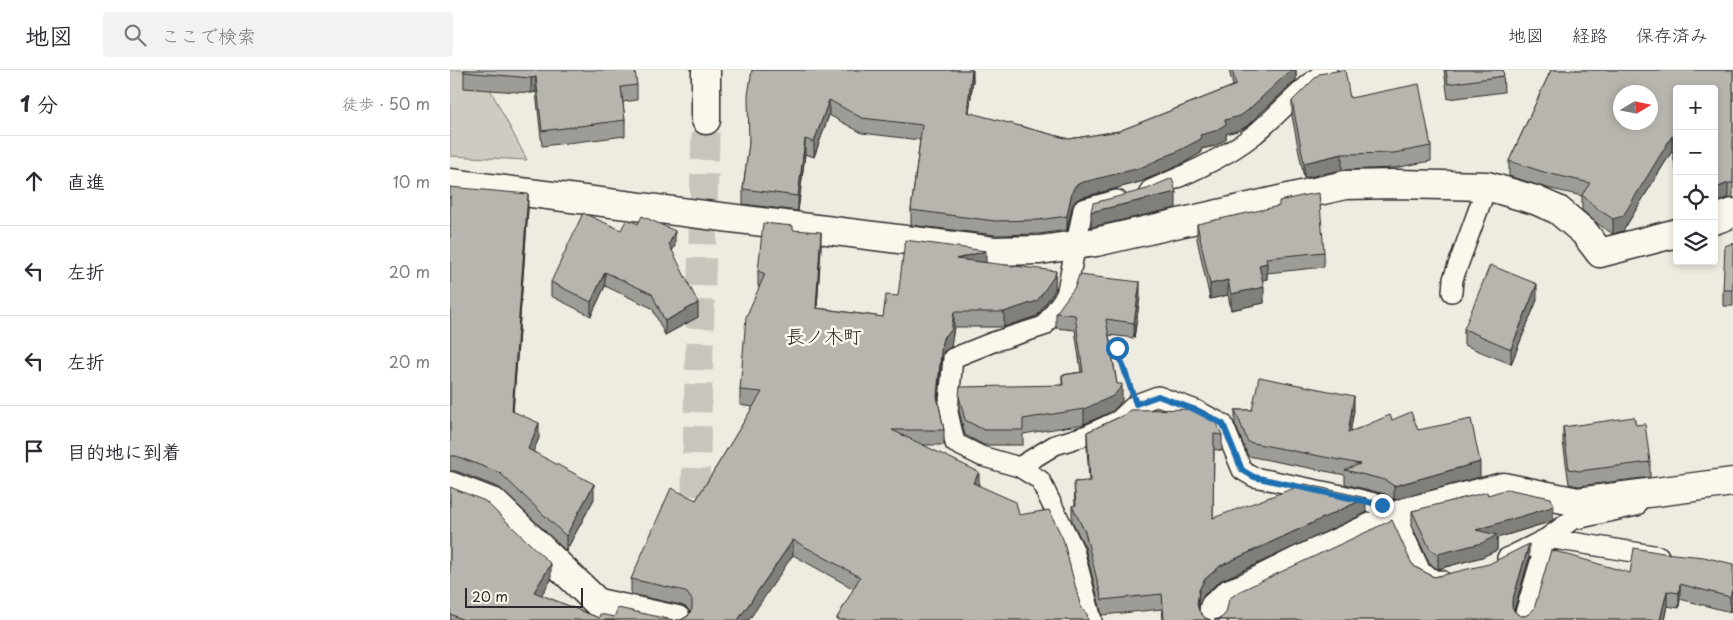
<!DOCTYPE html>
<html lang="ja">
<meta charset="utf-8">
<style>
:root{--surface:#fff;--page:#f2f2f3;--text:#2b2b33;--muted:#7c7c81;--line:#e1e1e2}
body{margin:0;font-family:"Playpen Sans","Klee One",sans-serif;background:var(--page);color:var(--text)}
.controls{position:absolute;right:15px;top:15px;display:grid;overflow:hidden;border-radius:5px;box-shadow:0 2px 8px #0003}
.controls button{width:45px;height:45px;display:grid;place-items:center;padding:0;border:0;border-bottom:1px solid var(--line);background:var(--surface);color:var(--text);font:25px sans-serif}
.compass{position:absolute;left:1163px;top:15px;width:45px;height:45px;border-radius:50%;background:var(--surface);box-shadow:0 2px 8px #0003;rotate:80deg}
.scale{position:absolute;left:15px;bottom:12px;width:118px;box-sizing:border-box;padding-left:5px;border:2px solid #2b2b2b;border-top:0;font-size:14px;line-height:18px;white-space:nowrap;color:#2b2b2b;-webkit-text-stroke:4px #fbf7ec;paint-order:stroke}
.stop{position:absolute;width:15px;height:15px;margin:-11px;border:4px solid #1f6fb2;border-radius:50%;background:#fff}
.stop.end{background:#1f6fb2;border-color:#fff;box-shadow:0 1px 5px #0008}
.list{margin:0;padding:0;list-style:none}
h2{display:flex;justify-content:space-between;align-items:center;height:65px;margin:0;padding:0 20px;font-size:21px}
h2 small{font-size:16px;font-weight:400;color:var(--muted)}
.list li{display:grid;grid-template-columns:32px 1fr auto;gap:15px;align-items:center;box-sizing:border-box;height:90px;padding:0 20px;border-top:1px solid var(--line)}
.list b{display:block;font-size:19px;white-space:nowrap}
.list em{font-size:16px;font-style:normal;color:var(--muted)}
.icon{flex:none;width:28px;height:28px;fill:none;stroke:currentColor;stroke-width:2;stroke-linecap:round;stroke-linejoin:round}
.map{position:relative;flex:none;width:1283px;height:550px;overflow:hidden}
header{display:flex;align-items:center;gap:30px;box-sizing:border-box;height:70px;padding:0 25px;background:var(--surface);border-bottom:1px solid var(--line)}
header strong{font-size:24px}
nav{display:flex;gap:28px;margin-inline-start:auto;font-size:18px}
.search{width:350px;height:45px;background:var(--page);display:flex;align-items:center;gap:12px;box-sizing:border-box;padding:0 18px;border-radius:5px;color:var(--muted);font-size:19px}
main{display:flex}
aside{flex:1;background:var(--surface)}
.map>svg:first-child{display:block}
.green{fill:#cecbc2;stroke:#7c7b76}
.lines{fill:none;stroke-linecap:round;stroke-linejoin:round}
.tertiary-tunnel{stroke:#c7c5bc;stroke-width:28;stroke-dasharray:28 14;stroke-linecap:butt}
.service-casing{stroke:#2b2b2b;stroke-width:22}
.minor-casing{stroke:#2b2b2b;stroke-width:31}
.tertiary-casing{stroke:#2b2b2b;stroke-width:31}
.path{stroke:#2b2b2b;stroke-width:3;stroke-dasharray:1 4;stroke-linecap:butt}
.service{stroke:#fbf7ec;stroke-width:19}
.minor{stroke:#fbf7ec;stroke-width:28}
.tertiary{stroke:#fbf7ec;stroke-width:28}
.wall{fill:#9e9c96;stroke:#2b2b2b;fill-rule:evenodd}
.shaded-wall{fill:#817f7a;stroke:#2b2b2b}
.building{fill:#b8b5ae;stroke:#2b2b2b;fill-rule:evenodd}
.route{stroke:#1f6fb2;stroke-width:6}
.labels{text-anchor:middle;dominant-baseline:central;stroke-width:5;stroke-linejoin:round;paint-order:stroke}
.neighbourhood-label{font-size:19px;fill:#2b2b2b;stroke:#fbf7ec}
</style>
<header>
<strong>地図</strong>
<div class="search"><svg class="icon" aria-label="search" viewBox="0 0 24 24"><circle cx="10" cy="10" r="6"/><path d="M15 15l6 6"/></svg>ここで検索</div>
<nav><a>地図</a><a>経路</a><a>保存済み</a></nav>
</header>
<main>
<aside>
<h2>1 分<small>徒歩 · 50 m</small></h2>
<ul class="list">
<li><svg class="icon" aria-label="ahead" viewBox="0 0 24 24"><path d="M12 20V5M6 11l6-6 6 6"/></svg><div><b>直進</b></div><em>10 m</em></li>
<li><svg class="icon" aria-label="left" viewBox="0 0 24 24"><path d="M17 20v-9H6M10 6l-5 5 5 5"/></svg><div><b>左折</b></div><em>20 m</em></li>
<li><svg class="icon" aria-label="left" viewBox="0 0 24 24"><path d="M17 20v-9H6M10 6l-5 5 5 5"/></svg><div><b>左折</b></div><em>20 m</em></li>
<li><svg class="icon" aria-label="arrive" viewBox="0 0 24 24"><path d="M6 21V4h12l-3 4 3 4H6"/></svg><div><b>目的地に到着</b></div></li>
</ul>
</aside>
<div class="map">
<svg width="1283" height="550" viewBox="0 0 1283 550">
<rect width="100%" height="100%" fill="#eeebe0"/>
<filter id="ink" filterUnits="userSpaceOnUse"><feTurbulence type="fractalNoise" baseFrequency=".02" numOctaves="2"/><feDisplacementMap in="SourceGraphic" scale="10" xChannelSelector="R" yChannelSelector="G"/><feConvolveMatrix kernelMatrix="1 2 1 2 8 2 1 2 1" color-interpolation-filters="sRGB"/></filter>
<g filter="url(#ink)">
<!-- green -->
<path class="green" d="M0,0H30L77,90L0,86Z"/>
<g class="lines">
<!-- tertiary-tunnel -->
<path class="tertiary-tunnel" d="M244,468L256,50"/>
<defs>
<path id="service" d="M700,120C735,105 775,88 805,64C830,43 851,18 877,0
M1002,222L1003,209L1037,116
M569,397L605,375L637,365L669,350L686,334L708,326L746,340L773,354L792,400L804,407L892,425L932,435L947,446L950,456L971,502L986,511L991,510
M1057,488L1097,468L1209,486
M642,550L624,480L590,410L569,397L531,386L505,373L498,342L503,288L543,272L594,256L616,225L633,139L667,130
M1073,550L1097,468L1122,450L1186,436"/>
<path id="minor" d="M0,113L544,181L590,180L646,172L895,115L946,114L1037,116L1085,130L1108,140L1134,162L1150,183L1227,163
M1264,150L1283,143
M0,416L44,433L148,533L227,550
M763,550L764,537L780,523L796,517L848,491L955,442L1053,417L1128,432L1283,412"/>
<path id="tertiary" d="M256,50V0"/>
</defs>
<!-- service casing -->
<use href="#service" class="service-casing"/>
<!-- minor casing -->
<use href="#minor" class="minor-casing"/>
<!-- tertiary casing -->
<use href="#tertiary" class="tertiary-casing"/>
<!-- path -->
<path class="path" d="M659,277L667,278L677,307"/>
<!-- service -->
<use href="#service" class="service"/>
<!-- minor -->
<use href="#minor" class="minor"/>
<!-- tertiary -->
<use href="#tertiary" class="tertiary"/>
</g>
<!-- wall -->
<path class="wall" d="M14,0L187,15V30L173,32L175,50V66L92,76L86,22L81,23L14,18Z
M302,0H523V10L519,43L619,69L669,61L783,16L779,0H846V10L797,56L790,60L776,64V69L765,76L751,79V83L728,96L690,112L630,128L625,131L622,137L617,160L589,164L545,165L461,155V140L470,70L412,63L379,45L364,87L355,84L348,141L293,134V119L299,75Z
M994,0H1053L1054,22L998,29Z
M1101,0H1283V128H1278L1264,134V19H1227V104L1222,81L1173,161L1163,164L1148,154L1132,140V126L1097,118L1059,106V91ZM1170,22H1200V52H1170Z
M900,28L981,76V91L944,98L892,100L854,108L842,46V31Z
M0,117L78,139L63,341L89,368L83,381L144,429L116,481L50,418L6,401H0Z
M747,154L874,182V197L817,203V209L812,210L814,233L781,240L778,225L760,229L747,169Z
M343,160L371,177L367,238L433,247L448,226L536,193L606,217L605,220L587,246L554,257H504L501,277L494,281L492,287L488,330L494,360V375H473L569,445L631,538L638,550H387V548L404,519L343,485L231,550L238,546L240,542L237,538L231,535L181,524V509L246,430L303,337L290,335V320L309,217L308,216V201Z
M1283,173V236H1273V220Z
M225,175L222,181L248,247L215,265L202,238L155,216L141,246L101,226V212Z
M690,227L684,268L659,265L667,314L672,331L663,341L634,354L573,364V375H534L515,365L509,341V326L612,315V305L631,302L625,260L606,258V243Z
M1087,230L1061,294L1014,275V259Z
M785,340H904L900,361L942,350L968,360L1030,407L944,430L935,424L895,414V405L798,386L785,354Z
M674,345L772,365V381L764,379L763,448L916,443L770,511L754,525L749,535V541L755,548L761,550H713L712,539L652,545L635,477L622,451V436L625,435L624,412L639,411L637,377V362Z
M1186,355L1200,392V407L1129,416L1119,414L1113,372V357Z
M0,417L101,510L91,525L149,548L164,547L223,550H0Z
M1038,425L1103,450L1099,452L1047,468V480L1032,487L988,499L980,494L962,456V441Z
M1079,489L1064,541L1065,542L1070,546H1075L1180,503L1283,494L1280,542L1230,529L1229,538L1217,536L1214,550H764L961,492L965,497L984,507Z"/>
<!-- shaded-wall -->
<path class="shaded-wall" d="M522,0L523,10L517,57V42Z
M841,0H846V10L797,56L790,60L776,64V69L765,76L751,79V83L728,96L690,112L630,128L625,131L622,137L617,160V146L622,122L625,116L630,113L750,65L775,50Z
M86,7V22L81,23V8Z
M379,30V45L364,87V72Z
M1222,66V81L1173,161L1163,164V149Z
M355,69V84L348,141V126Z
M892,84V100L854,108V93Z
M1278,113V128L1264,134V119Z
M726,122V138L641,157V142Z
M78,124V139L62,356V341Z
M225,161V175L219,188V174Z
M371,162V177L366,253V238Z
M536,181V196L506,189Z
M817,193V209L809,211V195Z
M606,201L605,220L587,246L554,257V242Z
M155,202V216L141,246V232Z
M778,210V225L760,229V214Z
M690,212V227L684,268V253Z
M1087,214V230L1061,294V279Z
M814,217V233L781,240V224Z
M248,233V247L215,265V251Z
M504,242V257L501,277L494,281L492,287L487,341V326L492,272Z
M672,316V331L663,341L634,354V339Z
M904,326V340L898,377V363Z
M89,353V368L78,394V379Z
M1030,392V407L944,430V416Z
M529,402V418L523,413Z
M144,414V429L116,481V466Z
M916,428V443L770,511L754,525L749,535L747,549L749,520L754,510L770,496Z
M1103,435V450L1099,452L1047,468V480L1032,487L988,499V484L1026,460Z
M343,470V485L299,550H288Z
M1079,474V489L1062,547V532Z
M101,494V510L84,537V522Z
M1230,514V529L1229,538V523Z
M1283,517V532L1280,542V527Z
M1217,521V536L1214,550H1210Z"/>
<!-- building -->
<path class="building" d="M14,0H185L187,15L171,17L175,50L92,61L86,7L81,8L14,2Z
M302,0H522L517,42L619,69L669,61L786,15L782,0H841L797,41L790,46L775,50L776,54L765,61L750,65L751,69L728,81L690,98L630,113L625,116L622,122L617,146L589,150L545,151L461,140L472,55L412,48L379,30L364,72L355,69L348,126L293,119L299,73L298,25Z
M892,0H895L900,28L969,14L981,76L944,83L892,84L854,93L842,31L869,4Z
M996,0H1053L1054,6L998,14Z
M1101,0H1283V113H1278L1264,119V19H1227V89L1222,66L1173,146L1163,149L1148,139L1132,125L1140,113L1097,103L1059,91ZM1170,22H1200V52H1170Z
M722,108L726,122L641,142L643,133L697,119Z
M0,117L78,124L62,341L89,353L78,379L144,414L116,466L50,403L6,386H0Z
M869,123L874,182L816,188L817,193L809,195L814,217L781,224L778,210L760,214L747,154L829,136V131L856,125Z
M133,143L171,160L177,149L188,154L192,146L225,161L219,174L248,233L215,251L202,224L155,202L141,232L101,212Z
M313,153L343,156V160L371,162L366,238L433,247L436,225L448,226L455,170L536,181L506,189L606,201L605,205L587,231L554,242H504L501,261L494,266L492,272L487,326L494,360H442L529,402L523,413L566,432L569,445L599,440L613,469L631,538L637,544L638,550H390L387,548L410,507L343,470L288,550H226H231L238,546L242,539V530L237,523L231,520L181,509L221,418L246,430L312,322L290,320L296,247L315,204L308,201Z
M1283,173V220H1273L1275,176Z
M1040,195L1087,214L1061,279L1014,259Z
M629,205L690,212L684,253L656,249L667,314H672V316L663,326L634,339L573,349V360H534L515,350L509,326L510,317L613,315L612,305L633,302L625,245L606,243L625,217Z
M809,307L904,326L898,363L940,345L942,350L961,342L968,360L1021,349L1030,392L944,416L935,410L895,400L910,394L798,372L785,340H802Z
M749,339L764,347L772,365L764,364L763,448L855,414L916,428L770,496L754,510L749,520L747,534L749,541L755,548L761,550H714L712,524L652,530L635,462L622,436L626,435L624,412L640,411L637,362L674,345L680,340Z
M1184,347L1186,355L1195,354L1200,392L1129,401L1119,399L1113,357Z
M0,417L35,431L101,494L84,522L149,548L150,544L164,547L168,538L223,550H14L0,544Z
M1057,419L1101,428L1103,435L1099,438L1026,460L1047,465L1032,473L988,484L980,479L962,441L1037,422L1038,425Z
M942,450L961,492L965,497L984,507L1039,494L1079,474L1062,532V537L1065,542L1070,546H1075L1080,543L1084,539L1101,480L1180,503L1184,478L1213,483L1254,487L1283,494V517L1280,527L1230,514L1229,523L1217,521L1210,550H764L770,549L776,543L779,529L788,522Z"/>
</g>
<g class="lines" filter="url(#ink)">
<!-- route -->
<path class="route" d="M667,278L686,334L708,326L746,340L773,354L792,400L804,407L932,435"/>
</g>
<g class="labels">
<!-- neighbourhood labels -->
<g class="neighbourhood-label">
<text x="374" y="265">長ノ木町</text>
</g>
</g>
</svg>
<div class="controls">
<button>+</button>
<button>−</button>
<button><svg class="icon" aria-label="locate" viewBox="0 0 24 24"><circle cx="12" cy="12" r="6"/><path d="M12 2v4M12 18v4M2 12h4M18 12h4"/></svg></button>
<button><svg class="icon" aria-label="layers" viewBox="0 0 24 24"><path d="M12 4l9 5-9 5-9-5zM3 14l9 5 9-5"/></svg></button>
</div>
<svg class="compass" viewBox="-18 -18 36 36"><path d="M0-13l5 13h-10z" fill="#e53935"/><path d="M0 13l5-13h-10z" fill="#7c7c81"/></svg>
<div class="scale">20 m</div>
<div class="stop" style="left:667px;top:278px"></div>
<div class="stop end" style="left:932px;top:435px"></div>
</div>
</main>
